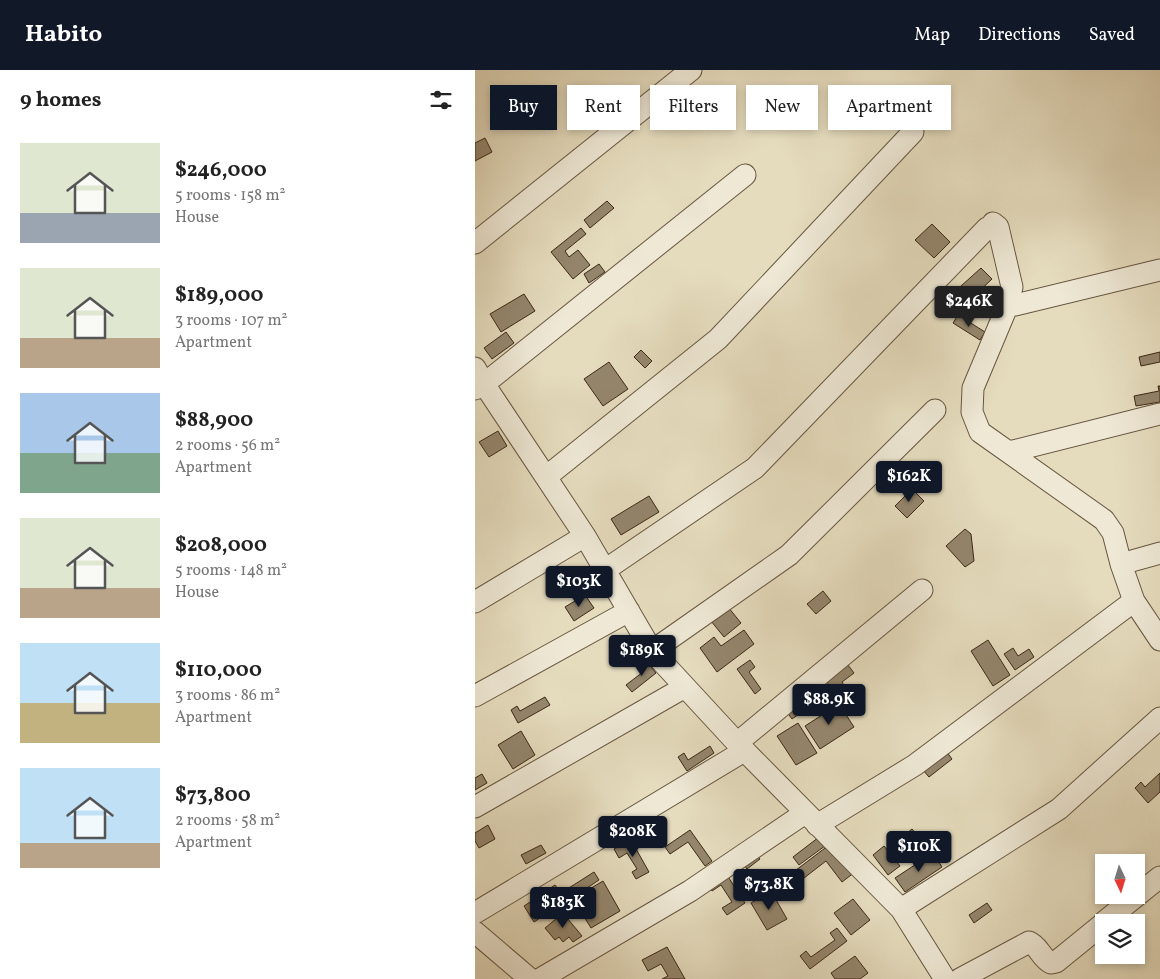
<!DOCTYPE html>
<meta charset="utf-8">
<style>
body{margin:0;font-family:Vollkorn,serif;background:#f6f6f6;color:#222;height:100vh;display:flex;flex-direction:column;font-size:19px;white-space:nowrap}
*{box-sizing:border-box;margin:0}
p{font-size:16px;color:#767676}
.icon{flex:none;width:28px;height:28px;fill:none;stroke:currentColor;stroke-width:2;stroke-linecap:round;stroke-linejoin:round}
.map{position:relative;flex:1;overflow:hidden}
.panel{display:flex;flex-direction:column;background:#fff;width:475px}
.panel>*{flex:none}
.guide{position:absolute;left:15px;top:15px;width:475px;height:45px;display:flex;gap:10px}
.needle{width:32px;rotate:176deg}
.controls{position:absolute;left:620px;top:784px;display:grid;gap:10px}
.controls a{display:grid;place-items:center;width:50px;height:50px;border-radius:0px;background:#fff;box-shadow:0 2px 8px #0003;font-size:25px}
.price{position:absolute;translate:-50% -42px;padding:0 11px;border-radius:5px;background:#111827;color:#fff;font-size:16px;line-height:32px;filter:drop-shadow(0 1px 2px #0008)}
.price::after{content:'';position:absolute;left:50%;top:30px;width:15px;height:11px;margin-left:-8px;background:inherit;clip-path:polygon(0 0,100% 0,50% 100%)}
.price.on{background:#222;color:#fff}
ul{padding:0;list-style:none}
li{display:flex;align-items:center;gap:15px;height:125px;padding:0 20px}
li span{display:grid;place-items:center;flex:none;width:140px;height:100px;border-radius:0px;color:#555}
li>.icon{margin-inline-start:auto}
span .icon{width:60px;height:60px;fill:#fffc;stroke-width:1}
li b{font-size:21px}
h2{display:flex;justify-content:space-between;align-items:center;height:60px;padding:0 20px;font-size:21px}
.tag{padding:0 18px;border-radius:0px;background:#fff;box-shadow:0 2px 8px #0003;font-size:18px;line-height:45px}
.tag.on{background:#111827;color:#fff}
header{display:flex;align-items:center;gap:30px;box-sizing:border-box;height:70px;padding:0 25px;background:#111827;color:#fff}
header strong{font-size:24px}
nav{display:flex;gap:28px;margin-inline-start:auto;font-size:18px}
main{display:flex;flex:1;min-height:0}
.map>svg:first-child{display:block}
.building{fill:#94866d;stroke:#3d2916}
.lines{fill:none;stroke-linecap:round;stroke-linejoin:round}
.minor-casing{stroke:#675640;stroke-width:23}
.minor{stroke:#eee8d5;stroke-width:21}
</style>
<header>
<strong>Habito</strong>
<nav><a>Map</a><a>Directions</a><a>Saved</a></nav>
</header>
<main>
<section class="panel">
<h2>9 homes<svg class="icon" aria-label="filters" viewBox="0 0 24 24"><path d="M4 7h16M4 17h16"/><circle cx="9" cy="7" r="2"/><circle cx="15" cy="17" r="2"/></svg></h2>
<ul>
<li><span style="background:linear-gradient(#dfe7d0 70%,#9aa5b1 0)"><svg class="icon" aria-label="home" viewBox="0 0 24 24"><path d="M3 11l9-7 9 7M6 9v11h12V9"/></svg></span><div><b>$246,000</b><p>5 rooms · 158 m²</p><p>House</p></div></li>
<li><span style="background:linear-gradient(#dfe7d0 70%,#b9a48a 0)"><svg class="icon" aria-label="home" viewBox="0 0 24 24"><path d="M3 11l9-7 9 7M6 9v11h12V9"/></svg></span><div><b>$189,000</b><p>3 rooms · 107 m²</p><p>Apartment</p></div></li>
<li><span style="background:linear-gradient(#a9c7e8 60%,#7fa58c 0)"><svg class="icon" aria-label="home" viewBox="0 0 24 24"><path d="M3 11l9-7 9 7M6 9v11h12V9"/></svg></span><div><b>$88,900</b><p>2 rooms · 56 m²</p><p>Apartment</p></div></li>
<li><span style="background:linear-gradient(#dfe7d0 70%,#b9a48a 0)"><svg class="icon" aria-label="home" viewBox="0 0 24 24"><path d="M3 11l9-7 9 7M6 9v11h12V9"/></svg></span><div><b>$208,000</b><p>5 rooms · 148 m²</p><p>House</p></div></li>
<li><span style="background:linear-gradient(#bfe0f5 60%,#c2b280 0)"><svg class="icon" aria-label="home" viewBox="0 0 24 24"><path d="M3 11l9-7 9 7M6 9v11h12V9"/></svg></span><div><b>$110,000</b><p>3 rooms · 86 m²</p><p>Apartment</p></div></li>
<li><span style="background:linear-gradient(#bfe0f5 75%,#b9a48a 0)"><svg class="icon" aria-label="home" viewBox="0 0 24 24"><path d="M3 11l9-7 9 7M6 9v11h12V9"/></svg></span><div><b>$73,800</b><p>2 rooms · 58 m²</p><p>Apartment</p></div></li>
</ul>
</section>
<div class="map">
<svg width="685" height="909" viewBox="0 0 685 909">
<rect width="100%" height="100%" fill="#e5dcbe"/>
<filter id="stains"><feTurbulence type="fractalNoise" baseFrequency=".004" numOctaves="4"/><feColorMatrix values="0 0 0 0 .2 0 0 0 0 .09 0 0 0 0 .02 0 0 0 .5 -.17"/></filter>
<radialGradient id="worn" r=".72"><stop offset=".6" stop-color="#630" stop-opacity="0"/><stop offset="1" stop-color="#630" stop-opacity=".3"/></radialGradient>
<path class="building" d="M10,68L17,82L0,91V73Z
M132,131L139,138L115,158L109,150Z
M457,154L475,172L459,188L440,170Z
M106,158L111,164L90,181L94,187L103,180L115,195L98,209L76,182Z
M124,194L130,202L114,213L109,204Z
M506,198L517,209L498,227L486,216Z
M49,224L60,241L26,262L15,244Z
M483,245L510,262L505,270L478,253Z
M31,262L39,273L17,289L9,278Z
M166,280L177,291L170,298L159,287Z
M685,282V292L666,296L664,287Z
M134,292L153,319L128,336L109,309Z
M683,316H685V332L661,336L659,326L684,321Z
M23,361L32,376L14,387L4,372Z
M437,419L449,431L432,448L420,436Z
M174,426L184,442L146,465L136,449Z
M490,459L496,464L499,491L490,497L471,476Z
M348,521L356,531L341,544L332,534Z
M110,525L119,538L99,551L90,537Z
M253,537L266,553L249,567L236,551Z
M269,560L279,574L242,602L225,578L239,567L246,576Z
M513,570L535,605L518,616L496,581Z
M538,578L543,586L554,579L559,587L540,600L529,584Z
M275,590L280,597L274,602L286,619L280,624L262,599Z
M172,592L181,603L157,622L151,615L168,602L165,598Z
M373,595L379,603L367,612L370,617L361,624L351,611Z
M348,613L353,620L339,630L334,623Z
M332,625L338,634L317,649L311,641Z
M70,627L75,635L43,653L36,640L42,636L45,641Z
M364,634L379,657L345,679L330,656Z
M323,653L342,683L321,695L302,666Z
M46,661L60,685L38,699L23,675Z
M235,676L239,683L212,701L203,687L209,683L213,690Z
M471,681L477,689L454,707L447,699Z
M685,703V722L673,733L660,718L666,712L670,717Z
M7,704L12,713L0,720V708Z
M13,755L20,769L4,778L0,771V763Z
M437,759L451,775L445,780L431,764Z
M215,760L237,791L230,796L213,772L195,784L190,777Z
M348,764L354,773L324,795L318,787Z
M156,770L174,802L161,809L157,802L162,799L152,783L144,788L139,779Z
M358,772L380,802L367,812L351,791L307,825L300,816Z
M66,775L71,783L51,794L46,785Z
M409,776L425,796L413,805L398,785Z
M279,781L285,789L272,799L266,791Z
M458,783L467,797L430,822L420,808Z
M119,802L124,810L85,836L74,819L80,815L86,823Z
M250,802L270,833L252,845L247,838L257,832L246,815L237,821L232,814Z
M128,811L145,841L116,858L98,829Z
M72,821L83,836L59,852L49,836Z
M296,821L312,849L292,860L276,833Z
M378,829L395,850L376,865L359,843Z
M512,833L517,840L499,853L494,845Z
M88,843L107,866L98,872L94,867L88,872L84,867L80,870L70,858Z
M362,858L372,871L335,899L325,886L331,881L336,887L360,870L355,863Z
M192,877L210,909H187L193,906L186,894L173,901L167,890Z
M380,886L393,903L385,909H360L356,903Z"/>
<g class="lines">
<g class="minor-casing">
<path id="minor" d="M518,153L523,157L537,217L532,237L498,318L497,342L505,362L629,450L638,463L646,494L659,531L685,570
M0,173L216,0
M540,235L685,200
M0,298L9,314L110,466L177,581L262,673L426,839L470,909
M0,319L9,314L270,105
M534,382L685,344
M71,407L243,269L438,62
M646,494L685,483
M130,500L280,398L512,158
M0,532L110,466
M177,581L314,485L460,340
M0,626L154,541
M262,673L447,520
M0,737L210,617
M342,755L440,695L659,531
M426,839L584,739L685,648
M0,843L269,681
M629,852L685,807
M0,862L55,909
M65,909L215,821L330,743
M485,909L554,872C564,876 566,888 576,893L581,892L629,853"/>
</g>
<use href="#minor" class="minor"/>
</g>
<rect width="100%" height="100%" filter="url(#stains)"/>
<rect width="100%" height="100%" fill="url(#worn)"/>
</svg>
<div class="controls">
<a><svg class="needle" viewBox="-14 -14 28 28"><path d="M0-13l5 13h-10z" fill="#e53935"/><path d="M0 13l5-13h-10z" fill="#767676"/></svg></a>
<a><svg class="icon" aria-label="layers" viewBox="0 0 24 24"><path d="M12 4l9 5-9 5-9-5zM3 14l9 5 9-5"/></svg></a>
</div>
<b class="price on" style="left:494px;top:258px">$246K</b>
<b class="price" style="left:434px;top:433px">$162K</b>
<b class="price" style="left:104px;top:538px">$103K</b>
<b class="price" style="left:167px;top:607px">$189K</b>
<b class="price" style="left:354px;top:656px">$88.9K</b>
<b class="price" style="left:158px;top:788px">$208K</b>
<b class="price" style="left:444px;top:803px">$110K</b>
<b class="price" style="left:294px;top:841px">$73.8K</b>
<b class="price" style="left:88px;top:859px">$183K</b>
<div class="guide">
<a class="tag on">Buy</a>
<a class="tag">Rent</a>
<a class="tag">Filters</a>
<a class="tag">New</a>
<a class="tag">Apartment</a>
</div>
</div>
</main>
